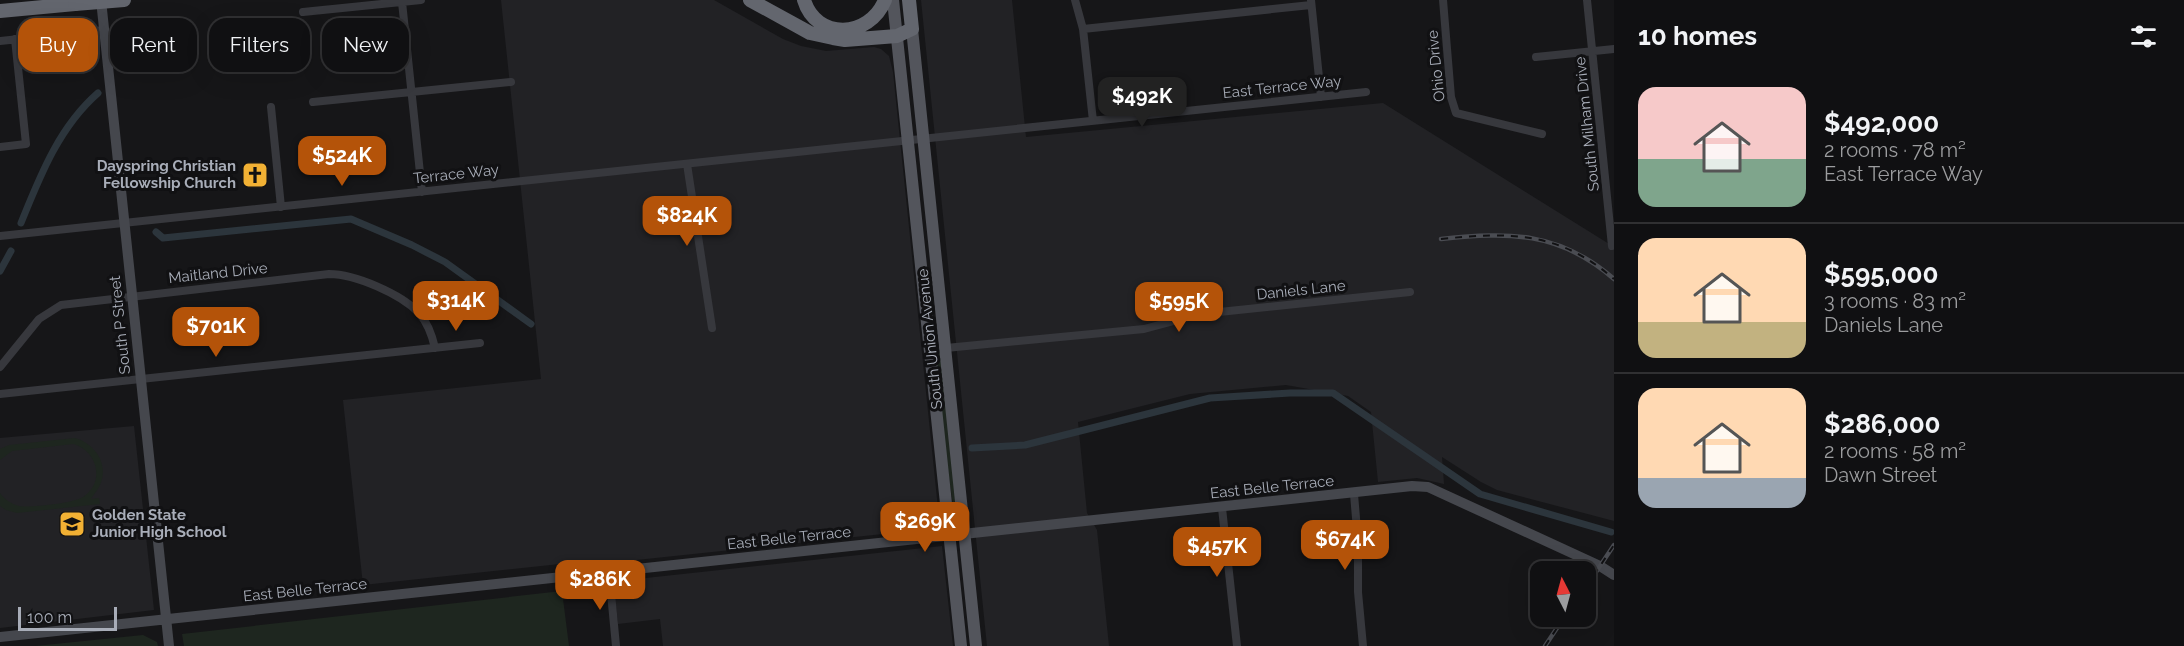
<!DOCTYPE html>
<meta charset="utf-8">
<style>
body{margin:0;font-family:Raleway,sans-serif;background:#19191b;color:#f1f3f6;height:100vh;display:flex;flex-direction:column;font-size:22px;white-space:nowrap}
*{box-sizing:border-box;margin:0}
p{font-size:20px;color:#9c9d9f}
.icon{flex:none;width:33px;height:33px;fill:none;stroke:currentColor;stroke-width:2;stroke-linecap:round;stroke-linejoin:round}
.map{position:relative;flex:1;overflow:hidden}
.side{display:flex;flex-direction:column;background:#101012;width:570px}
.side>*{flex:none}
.top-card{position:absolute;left:18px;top:18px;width:570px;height:54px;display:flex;gap:12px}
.needle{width:39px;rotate:354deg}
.fabs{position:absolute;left:1530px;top:561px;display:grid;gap:12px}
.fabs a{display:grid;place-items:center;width:66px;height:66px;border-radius:12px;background:#101012;box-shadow:0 6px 24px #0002,0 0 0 2px #303032;font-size:30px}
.scale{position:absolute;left:18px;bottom:15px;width:99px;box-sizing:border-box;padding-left:6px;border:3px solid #a8adb8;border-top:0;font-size:16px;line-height:21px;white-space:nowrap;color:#a8adb8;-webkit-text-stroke:4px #111113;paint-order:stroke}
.price{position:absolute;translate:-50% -51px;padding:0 14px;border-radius:12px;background:#b45309;color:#fff;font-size:20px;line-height:39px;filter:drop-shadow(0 2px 3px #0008)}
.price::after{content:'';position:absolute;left:50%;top:36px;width:18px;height:14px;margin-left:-9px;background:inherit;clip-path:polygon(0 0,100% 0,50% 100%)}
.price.current{background:#222;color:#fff}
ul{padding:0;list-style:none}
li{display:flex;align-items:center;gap:18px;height:150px;padding:0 24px}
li+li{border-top:2px solid #303032}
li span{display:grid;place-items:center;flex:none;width:168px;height:120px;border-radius:18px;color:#555}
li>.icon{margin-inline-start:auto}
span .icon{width:72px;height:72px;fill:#fffc;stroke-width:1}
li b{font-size:26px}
h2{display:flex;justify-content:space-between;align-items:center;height:72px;padding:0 24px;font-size:26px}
.chip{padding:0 21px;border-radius:18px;background:#101012;box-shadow:0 6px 24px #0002,0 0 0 2px #303032;font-size:21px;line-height:54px}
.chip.current{background:#b45309;color:#fff}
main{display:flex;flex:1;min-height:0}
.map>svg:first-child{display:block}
.built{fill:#222225}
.green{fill:#1e261f}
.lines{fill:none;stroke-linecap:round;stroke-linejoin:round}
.canal{stroke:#2c353c;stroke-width:7}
.street{stroke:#37383d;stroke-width:8}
.secondary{stroke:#45474d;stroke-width:10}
.primary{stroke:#53555c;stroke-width:12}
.highway{stroke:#63666e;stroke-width:14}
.rail-casing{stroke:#4a4c52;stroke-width:4.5}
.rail{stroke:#111113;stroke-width:2;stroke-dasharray:7;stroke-linecap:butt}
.highway-bridge{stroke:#63666e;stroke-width:14}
.labels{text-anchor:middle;stroke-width:6;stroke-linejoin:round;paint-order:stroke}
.street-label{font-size:15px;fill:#a8adb8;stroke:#111113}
.poi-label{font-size:15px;font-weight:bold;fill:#a8adb8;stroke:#111113;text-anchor:end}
</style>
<main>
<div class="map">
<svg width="1614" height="646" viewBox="0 0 1614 646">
<rect width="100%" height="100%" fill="#161618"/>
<path class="built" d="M501,0H714L783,39L801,46L826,51L874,47L881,49L889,56L893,72L940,528L561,568L560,564L363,585L343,400L541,379Z
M921,0H1012L1026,137L1383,103L1614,247V521L1497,490L1481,482L1442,457L1444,484L1417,478L1378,482L1371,412L1348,396L1286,385L1190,394L1078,422L1087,513L1097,530L1109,646H987Z
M134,426L154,610L0,628V438Z
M942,546L953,646H663L660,619L618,624L614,586L618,581Z"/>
<path class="green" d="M934,333L936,346L941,352L958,526H956L944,443Z
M75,438C96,444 110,466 99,487C97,491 93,495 91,499L99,498L100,504L17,513L6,510L0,506V493C4,499 11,504 19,506C29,508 75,503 83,497C106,482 97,450 73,444L12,451L0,460V449L9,445Z
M562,591L569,646H184L182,634Z
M143,635L157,642L158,646H35Z"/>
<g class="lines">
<path class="canal" d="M120,64L161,24
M21,223C40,176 59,127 98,93
M156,232L163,238L351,219L412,245L445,262L531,324
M0,271L11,251
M972,448L1025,445L1210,398L1290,393H1333L1480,494L1611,532"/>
<path class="street" d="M1075,0L1083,29L1093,121
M1311,0L1321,97
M1443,0L1451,97L1456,113L1542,134
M1587,0L1612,246
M402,2L422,192
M303,12L421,0
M1083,29L1311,5
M0,41L105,30
M1536,57L1614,49
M313,102L511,82
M271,107L281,207
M0,147L26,144L15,39
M687,164L712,328
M0,236L1366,92
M946,348L1144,329L1200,314L1410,292
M0,367L39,319L61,305L329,274C355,274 401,294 419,313C428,323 432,335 435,348
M0,394L480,343
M1354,494L1358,542V592L1363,646
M1222,508L1237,646
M609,572L616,646"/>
<path class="secondary" d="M101,0L169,646
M0,637L1412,486L1428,487L1600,566L1614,575"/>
<path class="primary" d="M893,0L961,646
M912,29L976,646"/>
<path class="highway" d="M750,0L810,33L833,38L845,40L897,36L912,29L909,0
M804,0C816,40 869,39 885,0
M0,11L75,4"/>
<g class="rail-casing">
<path id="rail" d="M1441,239C1509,232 1559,231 1614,279
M1586,587L1614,545
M1545,646L1565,616"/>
</g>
<use href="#rail" class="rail"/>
<path class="highway-bridge" d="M75,4L124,0"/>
</g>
<defs>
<g id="church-square" transform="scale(1.35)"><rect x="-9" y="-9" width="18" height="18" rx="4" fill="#f2b134" stroke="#111113"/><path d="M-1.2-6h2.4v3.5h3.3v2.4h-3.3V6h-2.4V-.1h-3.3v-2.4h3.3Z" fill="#111"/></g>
<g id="school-square" transform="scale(1.35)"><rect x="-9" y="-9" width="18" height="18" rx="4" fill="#f2b134" stroke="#111113"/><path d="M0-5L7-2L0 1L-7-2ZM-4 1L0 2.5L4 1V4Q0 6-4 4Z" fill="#111"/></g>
</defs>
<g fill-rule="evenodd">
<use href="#church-square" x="255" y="175"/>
<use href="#school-square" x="72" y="524"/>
</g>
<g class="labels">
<g class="street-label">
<text transform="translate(1436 66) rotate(-96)" y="5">Ohio Drive</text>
<text transform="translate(1282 87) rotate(-6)" y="5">East Terrace Way</text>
<text transform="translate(1587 124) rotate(-96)" y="5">South Milham Drive</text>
<text transform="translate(456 174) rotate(-6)" y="5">Terrace Way</text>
<text transform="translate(218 273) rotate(-6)" y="5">Maitland Drive</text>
<text transform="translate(1301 290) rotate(-6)" y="5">Daniels Lane</text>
<text transform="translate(120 325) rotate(-96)" y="5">South P Street</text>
<text transform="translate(930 339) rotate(-96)" y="5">South Union Avenue</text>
<text transform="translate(1272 487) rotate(-6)" y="5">East Belle Terrace</text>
<text transform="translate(789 538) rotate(-6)" y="5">East Belle Terrace</text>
<text transform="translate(305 590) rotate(-6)" y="5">East Belle Terrace</text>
</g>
<g class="poi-label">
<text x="236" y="171">Dayspring Christian<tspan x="236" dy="17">Fellowship Church</tspan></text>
<text x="92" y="520" text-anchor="start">Golden State<tspan x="92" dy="17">Junior High School</tspan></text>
</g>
</g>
</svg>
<div class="fabs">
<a><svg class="needle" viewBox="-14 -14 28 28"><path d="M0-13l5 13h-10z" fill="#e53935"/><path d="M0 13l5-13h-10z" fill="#9c9d9f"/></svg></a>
</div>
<div class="scale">100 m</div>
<b class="price current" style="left:1142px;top:128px">$492K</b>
<b class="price" style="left:342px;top:187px">$524K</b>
<b class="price" style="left:687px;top:247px">$824K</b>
<b class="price" style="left:456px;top:332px">$314K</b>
<b class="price" style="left:1179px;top:333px">$595K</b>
<b class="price" style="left:216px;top:358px">$701K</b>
<b class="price" style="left:925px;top:553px">$269K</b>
<b class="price" style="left:1345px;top:571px">$674K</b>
<b class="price" style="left:1217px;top:578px">$457K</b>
<b class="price" style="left:600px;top:611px">$286K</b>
<div class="top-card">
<a class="chip current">Buy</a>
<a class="chip">Rent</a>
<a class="chip">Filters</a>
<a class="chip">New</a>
</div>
</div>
<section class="side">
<h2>10 homes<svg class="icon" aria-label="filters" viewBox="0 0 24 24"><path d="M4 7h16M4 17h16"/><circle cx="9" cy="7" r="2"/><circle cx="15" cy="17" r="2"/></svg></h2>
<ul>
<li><span style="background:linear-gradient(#f6c9c9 60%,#7fa58c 0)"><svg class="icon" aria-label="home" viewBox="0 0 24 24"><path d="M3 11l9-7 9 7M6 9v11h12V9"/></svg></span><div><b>$492,000</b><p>2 rooms · 78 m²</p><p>East Terrace Way</p></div></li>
<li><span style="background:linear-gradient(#ffd9b3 70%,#c2b280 0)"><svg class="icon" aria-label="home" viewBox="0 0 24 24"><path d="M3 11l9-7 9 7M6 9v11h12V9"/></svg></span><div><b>$595,000</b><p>3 rooms · 83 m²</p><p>Daniels Lane</p></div></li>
<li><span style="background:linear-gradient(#ffd9b3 75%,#9aa5b1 0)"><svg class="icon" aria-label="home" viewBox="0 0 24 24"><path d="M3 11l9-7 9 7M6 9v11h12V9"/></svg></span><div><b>$286,000</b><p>2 rooms · 58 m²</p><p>Dawn Street</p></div></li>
</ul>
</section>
</main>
